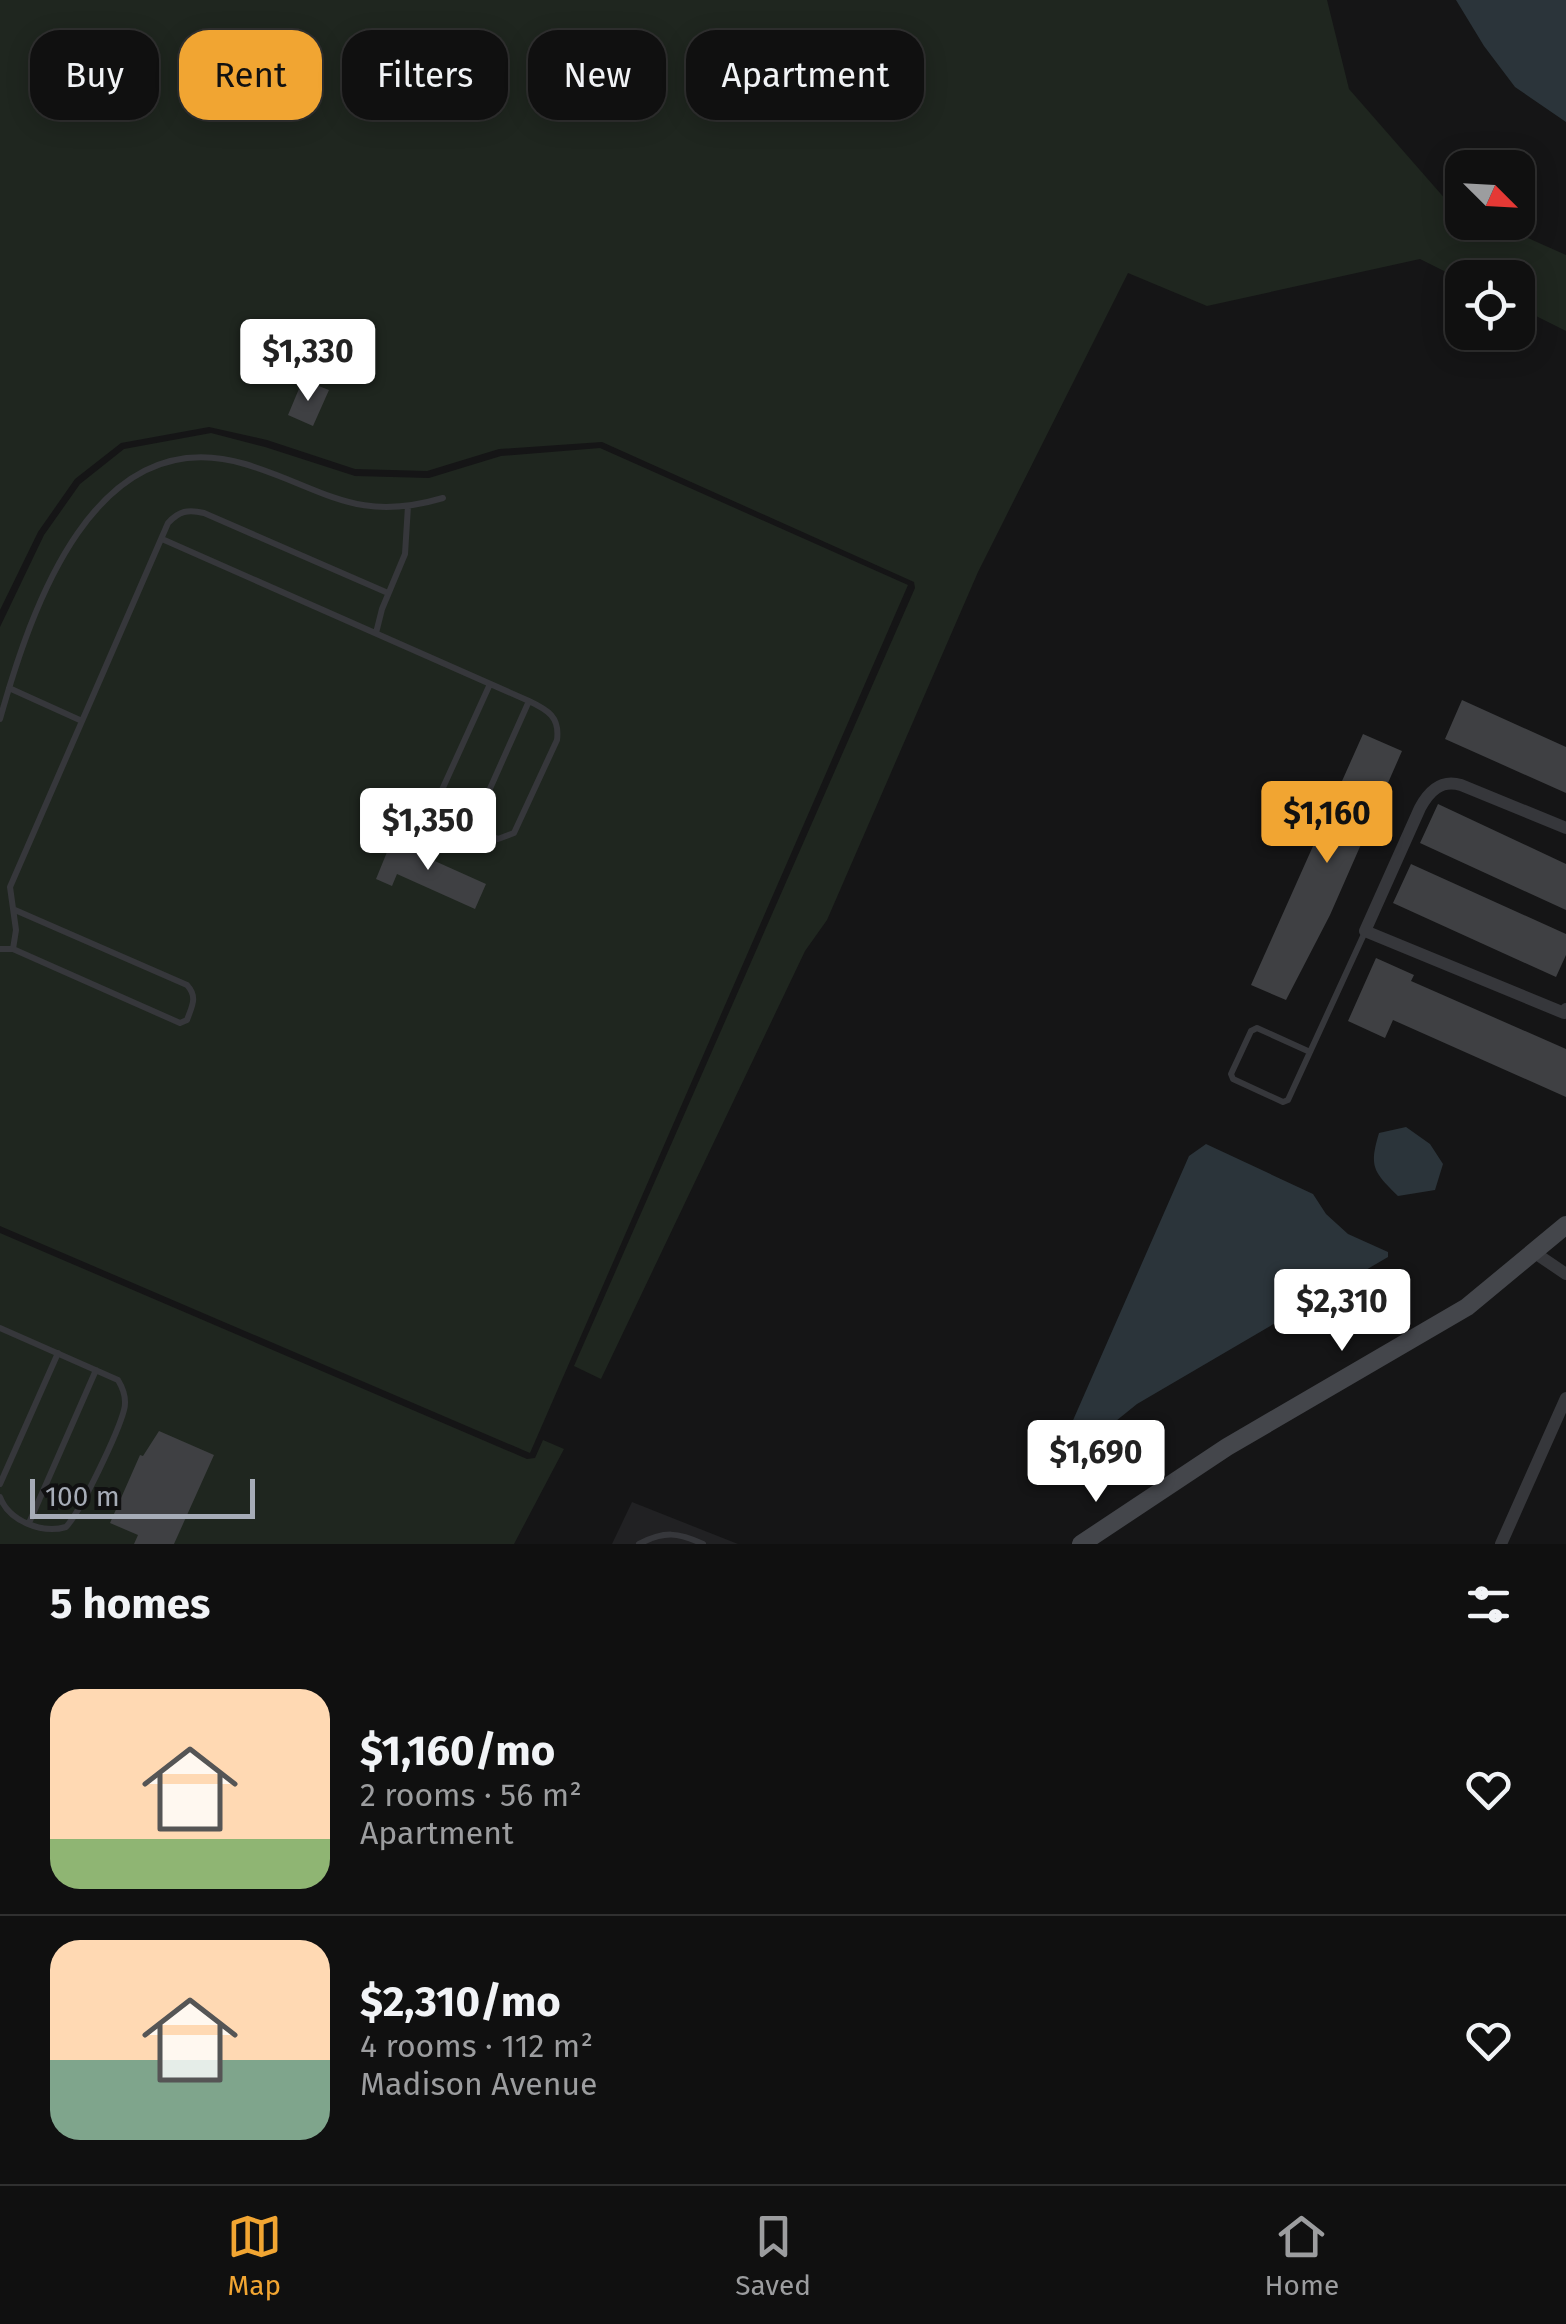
<!DOCTYPE html>
<meta charset="utf-8">
<style>
body{margin:0;font-family:"Fira Sans",sans-serif;background:#1e1e1e;color:#f1f3f6;height:100vh;display:flex;flex-direction:column;font-size:38px;white-space:nowrap}
*{box-sizing:border-box;margin:0}
p{font-size:32px;color:#9c9d9f}
.icon{flex:none;width:55px;height:55px;fill:none;stroke:currentColor;stroke-width:2;stroke-linecap:round;stroke-linejoin:round}
.map{position:relative;height:1544px;overflow:hidden}
.drawer{display:flex;flex-direction:column;background:#101010;flex:1}
.drawer>*{flex:none}
.banner{position:absolute;left:30px;top:30px;width:1000px;height:90px;display:flex;gap:20px}
.needle{width:65px;rotate:114deg}
.fabs{position:absolute;left:1445px;top:150px;display:grid;gap:20px}
.fabs a{display:grid;place-items:center;width:90px;height:90px;border-radius:20px;background:#101010;box-shadow:0 5px 25px #0003,0 0 0 2px #303030;font-size:50px}
.scale{position:absolute;left:30px;bottom:25px;width:225px;box-sizing:border-box;padding-left:10px;border:5px solid #a6acb7;border-top:0;font-size:28px;line-height:35px;white-space:nowrap;color:#a6acb7;-webkit-text-stroke:8px #101011;paint-order:stroke}
.price{position:absolute;translate:-50% -85px;padding:0 22px;border-radius:10px;background:#fff;color:#222;font-size:32px;line-height:65px;filter:drop-shadow(0 2px 5px #0008)}
.price::after{content:'';position:absolute;left:50%;top:60px;width:30px;height:22px;margin-left:-15px;background:inherit;clip-path:polygon(0 0,100% 0,50% 100%)}
.price.on{background:#f1a532;color:#111}
ul{padding:0;list-style:none}
li{display:flex;align-items:center;gap:30px;height:250px;padding:0 50px}
li+li{border-top:2px solid #303030}
li span{display:grid;place-items:center;flex:none;width:280px;height:200px;border-radius:30px;color:#555}
li>.icon{margin-inline-start:auto}
span .icon{width:120px;height:120px;fill:#fffc;stroke-width:1}
li b{font-size:42px}
h2{display:flex;justify-content:space-between;align-items:center;height:120px;padding:0 50px;font-size:42px}
.tag{padding:0 35px;border-radius:30px;background:#101010;box-shadow:0 5px 25px #0003,0 0 0 2px #303030;font-size:35px;line-height:90px}
.tag.on{background:#f1a532;color:#111}
.tab-bar{display:flex;justify-content:space-around;align-items:center;height:140px;border-top:2px solid #303030;background:#101010;font-size:28px;color:#9c9d9f}
.tab-bar a{display:grid;justify-items:center;gap:5px}
.tab-bar .on{color:#f1a532}
.map>svg:first-child{display:block}
.built{fill:#212123}
.green{fill:#1f261f}
.water{fill:#2b343a}
.building{fill:#3f4043}
.lines{fill:none;stroke-linecap:round;stroke-linejoin:round}
.service{stroke:#36373b;stroke-width:6}
.minor{stroke:#36373b;stroke-width:12}
.secondary{stroke:#44464b;stroke-width:18}
</style>
<div class="map">
<svg width="1566" height="1544" viewBox="0 0 1566 1544">
<rect width="100%" height="100%" fill="#151516"/>
<path class="built" d="M632,1502L738,1544H612Z"/>
<path class="green" d="M0,0H1327L1349,89L1447,201L1462,208V222L1494,223L1566,255V331L1518,307V278L1462,280L1420,259L1207,306L1128,273L978,572L827,920L805,951L601,1379L574,1366L915,588L914,582L602,442L499,449L427,471L355,469L267,440L209,427L121,443L75,479L38,532L0,610Z
M211,433L265,447L355,476L429,478L501,456L600,448L908,585L530,1453L0,1226V627L44,535L80,484L124,449Z
M0,1233L527,1459L535,1458L543,1440L564,1449L514,1544H0Z"/>
<path class="water" d="M1456,0H1566V122L1515,87L1484,46Z
M1406,1127L1430,1144L1443,1164L1435,1190L1398,1196C1373,1171 1369,1167 1379,1133Z
M1206,1144L1313,1194L1326,1214L1348,1234L1388,1252V1257L1137,1404L1049,1475L1189,1156Z"/>
<path class="building" d="M301,384L313,390L316,385L329,390L313,426L288,415Z
M1462,700L1566,747V793L1445,739Z
M1363,734L1402,751L1330,915L1286,1000L1251,985Z
M1438,804L1566,864V910L1420,843Z
M396,830L413,837L408,849L486,884L475,909L397,874L392,886L376,879Z
M1411,864L1566,934V955L1556,977L1393,903Z
M1376,958L1414,975L1411,981L1566,1049V1097L1393,1020L1385,1038L1348,1021Z
M159,1431L214,1455L174,1544H134L138,1535L110,1523L140,1455L143,1456Z"/>
<g class="lines">
<path class="service" d="M162,539L529,701C548,710 560,717 557,740L514,833L498,839L445,816L440,808L441,792L490,684
M376,633L382,609L405,554L408,506
M9,688L82,721
M0,719C31,609 94,419 245,464C324,488 355,524 443,498
M472,829L529,701
M0,949H13L180,1023L187,1020C192,1006 198,997 187,985L15,910
M13,949L16,930L10,887L168,523C179,511 188,509 204,513L388,593
M1310,1052L1257,1028L1251,1031L1231,1074L1233,1079L1283,1102L1288,1100L1365,932
M0,1328L118,1380C124,1390 127,1399 124,1410C118,1433 81,1511 66,1527C42,1534 9,1521 0,1497
M0,1484L58,1353
M29,1523L96,1370
M639,1544C664,1531 678,1532 703,1544"/>
<path class="minor" d="M1566,828L1461,785C1441,779 1429,791 1420,808L1365,931L1564,1013L1566,1009
M1535,1253L1566,1274
M1501,1544L1566,1398"/>
<path class="secondary" d="M1081,1544L1227,1447L1467,1307L1566,1225"/>
</g>
</svg>
<div class="fabs">
<a><svg class="needle" viewBox="-14 -14 28 28"><path d="M0-13l5 13h-10z" fill="#e53935"/><path d="M0 13l5-13h-10z" fill="#9c9d9f"/></svg></a>
<a><svg class="icon" aria-label="locate" viewBox="0 0 24 24"><circle cx="12" cy="12" r="6"/><path d="M12 2v4M12 18v4M2 12h4M18 12h4"/></svg></a>
</div>
<div class="scale">100 m</div>
<b class="price" style="left:308px;top:404px">$1,330</b>
<b class="price on" style="left:1327px;top:866px">$1,160</b>
<b class="price" style="left:428px;top:873px">$1,350</b>
<b class="price" style="left:1342px;top:1354px">$2,310</b>
<b class="price" style="left:1096px;top:1505px">$1,690</b>
<div class="banner">
<a class="tag">Buy</a>
<a class="tag on">Rent</a>
<a class="tag">Filters</a>
<a class="tag">New</a>
<a class="tag">Apartment</a>
</div>
</div>
<section class="drawer">
<h2>5 homes<svg class="icon" aria-label="filters" viewBox="0 0 24 24"><path d="M4 7h16M4 17h16"/><circle cx="9" cy="7" r="2"/><circle cx="15" cy="17" r="2"/></svg></h2>
<ul>
<li><span style="background:linear-gradient(#ffd9b3 75%,#8fb573 0)"><svg class="icon" aria-label="home" viewBox="0 0 24 24"><path d="M3 11l9-7 9 7M6 9v11h12V9"/></svg></span><div><b>$1,160/mo</b><p>2 rooms · 56 m²</p><p>Apartment</p></div><svg class="icon" aria-label="heart" viewBox="0 0 24 24"><path d="M12 20l-8-8c-3-5 5-10 8-4 3-6 11-1 8 4z"/></svg></li>
<li><span style="background:linear-gradient(#ffd9b3 60%,#7fa58c 0)"><svg class="icon" aria-label="home" viewBox="0 0 24 24"><path d="M3 11l9-7 9 7M6 9v11h12V9"/></svg></span><div><b>$2,310/mo</b><p>4 rooms · 112 m²</p><p>Madison Avenue</p></div><svg class="icon" aria-label="heart" viewBox="0 0 24 24"><path d="M12 20l-8-8c-3-5 5-10 8-4 3-6 11-1 8 4z"/></svg></li>
</ul>
</section>
<nav class="tab-bar">
<a class="on"><svg class="icon" aria-label="map" viewBox="0 0 24 24"><path d="M3 6l6-2 6 2 6-2v14l-6 2-6-2-6 2zM9 4v14M15 6v14"/></svg>Map</a>
<a><svg class="icon" aria-label="saved" viewBox="0 0 24 24"><path d="M7 4h10v16l-5-4-5 4z"/></svg>Saved</a>
<a><svg class="icon" aria-label="home" viewBox="0 0 24 24"><path d="M3 11l9-7 9 7M6 9v11h12V9"/></svg>Home</a>
</nav>
